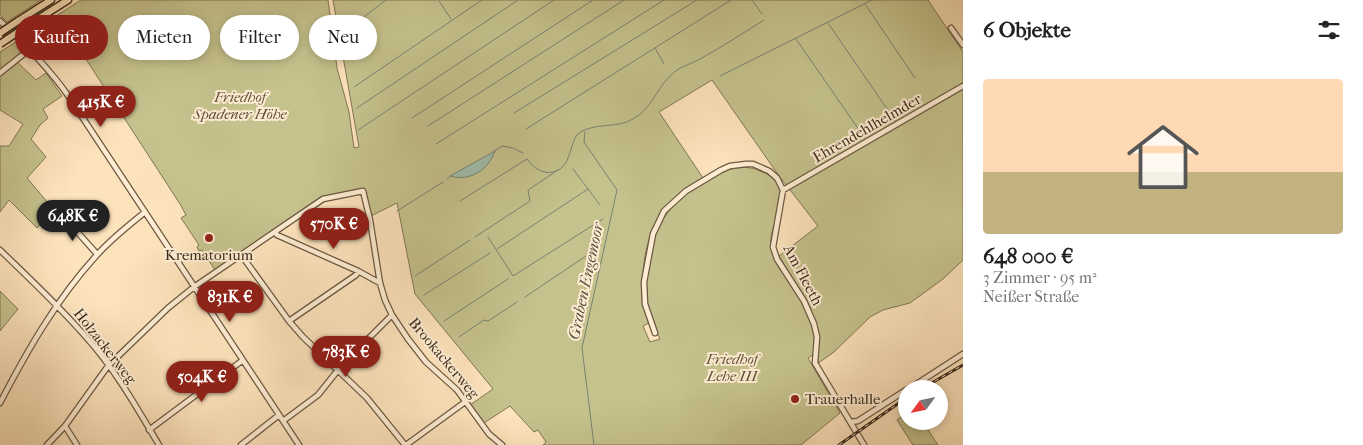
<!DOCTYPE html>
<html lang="de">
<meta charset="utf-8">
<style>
body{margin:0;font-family:"IM FELL French Canon",serif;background:#f6f6f6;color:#222;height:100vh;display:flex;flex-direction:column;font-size:19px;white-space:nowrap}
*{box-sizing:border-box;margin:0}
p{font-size:16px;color:#767676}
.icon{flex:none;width:28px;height:28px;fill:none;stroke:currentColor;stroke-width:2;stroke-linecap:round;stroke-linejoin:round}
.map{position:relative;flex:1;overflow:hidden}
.drawer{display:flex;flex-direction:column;background:#fff;width:400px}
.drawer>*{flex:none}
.guide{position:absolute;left:15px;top:15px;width:475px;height:45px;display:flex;gap:10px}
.needle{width:32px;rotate:237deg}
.fabs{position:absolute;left:898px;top:380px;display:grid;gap:10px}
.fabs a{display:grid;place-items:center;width:50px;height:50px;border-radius:50%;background:#fff;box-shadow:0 2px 8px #0003;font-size:25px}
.price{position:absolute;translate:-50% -42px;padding:0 11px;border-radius:18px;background:#8f2418;color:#fff;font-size:16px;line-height:32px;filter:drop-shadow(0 1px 2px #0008)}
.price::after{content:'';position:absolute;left:50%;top:30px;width:15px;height:11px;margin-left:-8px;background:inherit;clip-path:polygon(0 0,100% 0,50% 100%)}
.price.current{background:#222;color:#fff}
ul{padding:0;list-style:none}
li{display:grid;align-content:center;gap:10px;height:265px;padding:0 20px}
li+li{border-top:1px solid #e0e0e0}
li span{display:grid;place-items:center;height:155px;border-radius:5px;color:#555}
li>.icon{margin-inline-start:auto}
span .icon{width:90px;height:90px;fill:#fffc;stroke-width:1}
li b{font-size:21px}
h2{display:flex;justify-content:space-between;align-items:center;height:60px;padding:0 20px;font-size:21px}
.tag{padding:0 18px;border-radius:22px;background:#fff;box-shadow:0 2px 8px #0003;font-size:18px;line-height:45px}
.tag.current{background:#8f2418;color:#fff}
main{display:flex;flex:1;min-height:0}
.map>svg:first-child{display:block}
.green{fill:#c5c28d;stroke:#807654}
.water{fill:#a0beac;stroke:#778372}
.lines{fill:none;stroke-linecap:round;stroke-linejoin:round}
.stream{stroke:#778372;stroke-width:1}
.minor-casing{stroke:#6b5842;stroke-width:7}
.highway-casing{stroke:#3a2a1a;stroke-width:9}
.minor{stroke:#feedd3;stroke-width:4.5}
.highway{stroke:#fde3bc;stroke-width:6}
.rail-casing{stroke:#3a2a1a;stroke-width:3}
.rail{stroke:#feedd3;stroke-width:1;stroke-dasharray:4;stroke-linecap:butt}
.highway-bridge-casing{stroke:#3a2a1a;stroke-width:9;stroke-linecap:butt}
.highway-bridge{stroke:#fde3bc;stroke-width:6}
.poi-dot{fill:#8f2418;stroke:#feedd3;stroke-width:2}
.labels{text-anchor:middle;stroke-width:4;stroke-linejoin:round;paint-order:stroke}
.park-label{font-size:15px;font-style:italic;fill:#5d5037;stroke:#feedd3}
.street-label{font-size:15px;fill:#3a2a1a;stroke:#feedd3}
.poi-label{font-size:15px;fill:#3a2a1a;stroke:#feedd3}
.water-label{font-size:16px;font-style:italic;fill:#544f3e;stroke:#feedd3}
</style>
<main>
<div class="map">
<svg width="963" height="445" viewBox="0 0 963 445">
<rect width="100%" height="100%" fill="#fde3bc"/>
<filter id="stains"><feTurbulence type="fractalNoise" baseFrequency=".004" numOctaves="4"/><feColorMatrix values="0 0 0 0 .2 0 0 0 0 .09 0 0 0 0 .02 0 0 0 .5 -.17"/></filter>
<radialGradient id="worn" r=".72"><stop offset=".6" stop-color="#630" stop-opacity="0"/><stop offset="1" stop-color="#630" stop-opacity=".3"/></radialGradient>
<path class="green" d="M0,0H41L7,22L0,15Z
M81,0H328L337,68L349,112L354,148L359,147L333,0H928L963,52V260L943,279L910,303L883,310L870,317L834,352L817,364L819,336L805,301L779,256L818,226L777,173L712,80L659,112L703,178C689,187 675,196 664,209C642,238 637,290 649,323L643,326L650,342L660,339C655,328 649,316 646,304C643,284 649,251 656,233C667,201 726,154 760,171C767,174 774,177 778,184C788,204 768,227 771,247C772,253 779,261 782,267C792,284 814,316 815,335C816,341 814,348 814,354L808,358L840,413L801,445H543L546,442L538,430L534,432L510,406L484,423L470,405L493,389L415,294L397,203L371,216L365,189L321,197L215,270L202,250L199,251L197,247L199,245L181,218L186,215L180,204L69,33L45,57L33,46L14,59L36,80L46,73L62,96L43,109L48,118L40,125L31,139L46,157L27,178L54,210L37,228L9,200L0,212V146H9L23,124L0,110V52Z
M0,291L18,309L0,331Z
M906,413V421H922L938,445H913L897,420Z"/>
<path class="water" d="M495,151C488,170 470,182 450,176Z"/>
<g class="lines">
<path class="stream" d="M752,0L762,14
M439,1L451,19
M865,4L915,78
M828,23L896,122
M348,29L386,0
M796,39L864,137
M655,48L664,64
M720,76L872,0
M354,87L482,0
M357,108L518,0
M514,113L697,0
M412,118L593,0
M428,126L624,0
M526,129L731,0
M358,130L554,0
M585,132L584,142L617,190L582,348L594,445
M436,144L664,0
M494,151L502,146L513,148L523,153
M573,169L600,205
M447,179L451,176
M460,201L527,159C535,170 547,177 560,169C572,161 570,140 579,133C595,122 616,129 633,119C651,109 656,90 670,76C678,67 689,65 700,59C722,47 743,33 764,20
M397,211L443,182
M475,237L530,201L528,190L558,170
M488,237L513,276L603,219
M497,249L588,189
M415,276L470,240
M424,295L490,253
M525,297L586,256
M444,321L508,279
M459,337L484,320L488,321L517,302"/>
<g class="minor-casing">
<path id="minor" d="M0,21C25,44 47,66 67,94L299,445
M951,28L963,45
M0,73L30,49
M783,190L963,86
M64,217L97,254
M275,232L277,235L358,271L380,283
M0,250C29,278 59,306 86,337C115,369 137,408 159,445
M242,256L289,321L303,337L367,398L405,445
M289,321L356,275L358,271
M655,333L645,304L644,282L653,234L664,211L686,191L721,170L730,166L746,164H753L769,171L777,178L783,190L773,247L777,259L804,301L814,324L817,337L815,363L864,445
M909,389L963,354
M0,403C27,351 56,300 96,256C111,239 128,226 145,212
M283,421L318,395L342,365L392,315
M851,422L858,421L906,390
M65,426L77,445
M149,430L243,360
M47,445L65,426L108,366L168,308L194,287L323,199L363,191L370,220L380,283L385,300L392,315L408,339L426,362L457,390L489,434L502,445
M241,445L279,415
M406,445L465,402"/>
</g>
<g class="highway-casing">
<path id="highway" d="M18,21L51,0
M24,28L68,0"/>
</g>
<use href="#minor" class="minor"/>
<use href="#highway" class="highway"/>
<g class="rail-casing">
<path id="rail" d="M921,389L963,365
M839,445L906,398"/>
</g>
<use href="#rail" class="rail"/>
<g class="highway-bridge-casing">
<path id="highway-bridge" d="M0,33L18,21
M0,44L24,28"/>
</g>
<use href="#highway-bridge" class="highway-bridge"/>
</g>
<g class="poi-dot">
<circle cx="209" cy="238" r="5"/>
<circle cx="795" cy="399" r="5"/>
</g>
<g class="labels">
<g class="park-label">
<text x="240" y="102">Friedhof<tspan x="240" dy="17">Spadener Höhe</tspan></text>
<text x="732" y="364">Friedhof<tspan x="732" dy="17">Lehe III</tspan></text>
</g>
<g class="street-label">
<text transform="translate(867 128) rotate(-30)" y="5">Ehrendehlhelmder</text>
<text transform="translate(803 275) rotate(62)" y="5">Am Fleeth</text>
<text transform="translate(105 346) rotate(52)" y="5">Holzackerweg</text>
<text transform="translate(444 358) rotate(50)" y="5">Brookackerweg</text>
</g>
<g class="poi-label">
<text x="209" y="260">Krematorium</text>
<text x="805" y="404" text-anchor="start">Trauerhalle</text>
</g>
<g class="water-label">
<text transform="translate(585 281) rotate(-78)" y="6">Graben Engemoor</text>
</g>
</g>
<rect width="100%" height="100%" filter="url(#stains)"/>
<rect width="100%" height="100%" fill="url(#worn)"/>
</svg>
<div class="fabs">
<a><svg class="needle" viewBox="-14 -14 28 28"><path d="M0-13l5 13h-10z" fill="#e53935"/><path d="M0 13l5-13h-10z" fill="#767676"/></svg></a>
</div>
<b class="price" style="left:101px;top:128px">415K €</b>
<b class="price current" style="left:73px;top:242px">648K €</b>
<b class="price" style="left:334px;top:250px">570K €</b>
<b class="price" style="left:230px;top:323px">831K €</b>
<b class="price" style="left:346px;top:378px">783K €</b>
<b class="price" style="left:202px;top:403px">504K €</b>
<div class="guide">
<a class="tag current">Kaufen</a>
<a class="tag">Mieten</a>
<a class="tag">Filter</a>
<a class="tag">Neu</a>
</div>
</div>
<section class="drawer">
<h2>6 Objekte<svg class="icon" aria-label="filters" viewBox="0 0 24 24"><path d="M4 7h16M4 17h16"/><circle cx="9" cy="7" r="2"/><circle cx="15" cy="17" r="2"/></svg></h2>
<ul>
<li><span style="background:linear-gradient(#ffd9b3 60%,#c2b280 0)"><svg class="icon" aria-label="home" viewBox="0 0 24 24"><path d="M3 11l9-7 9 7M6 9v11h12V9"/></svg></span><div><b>648 000 €</b><p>3 Zimmer · 95 m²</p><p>Neißer Straße</p></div></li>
</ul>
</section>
</main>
